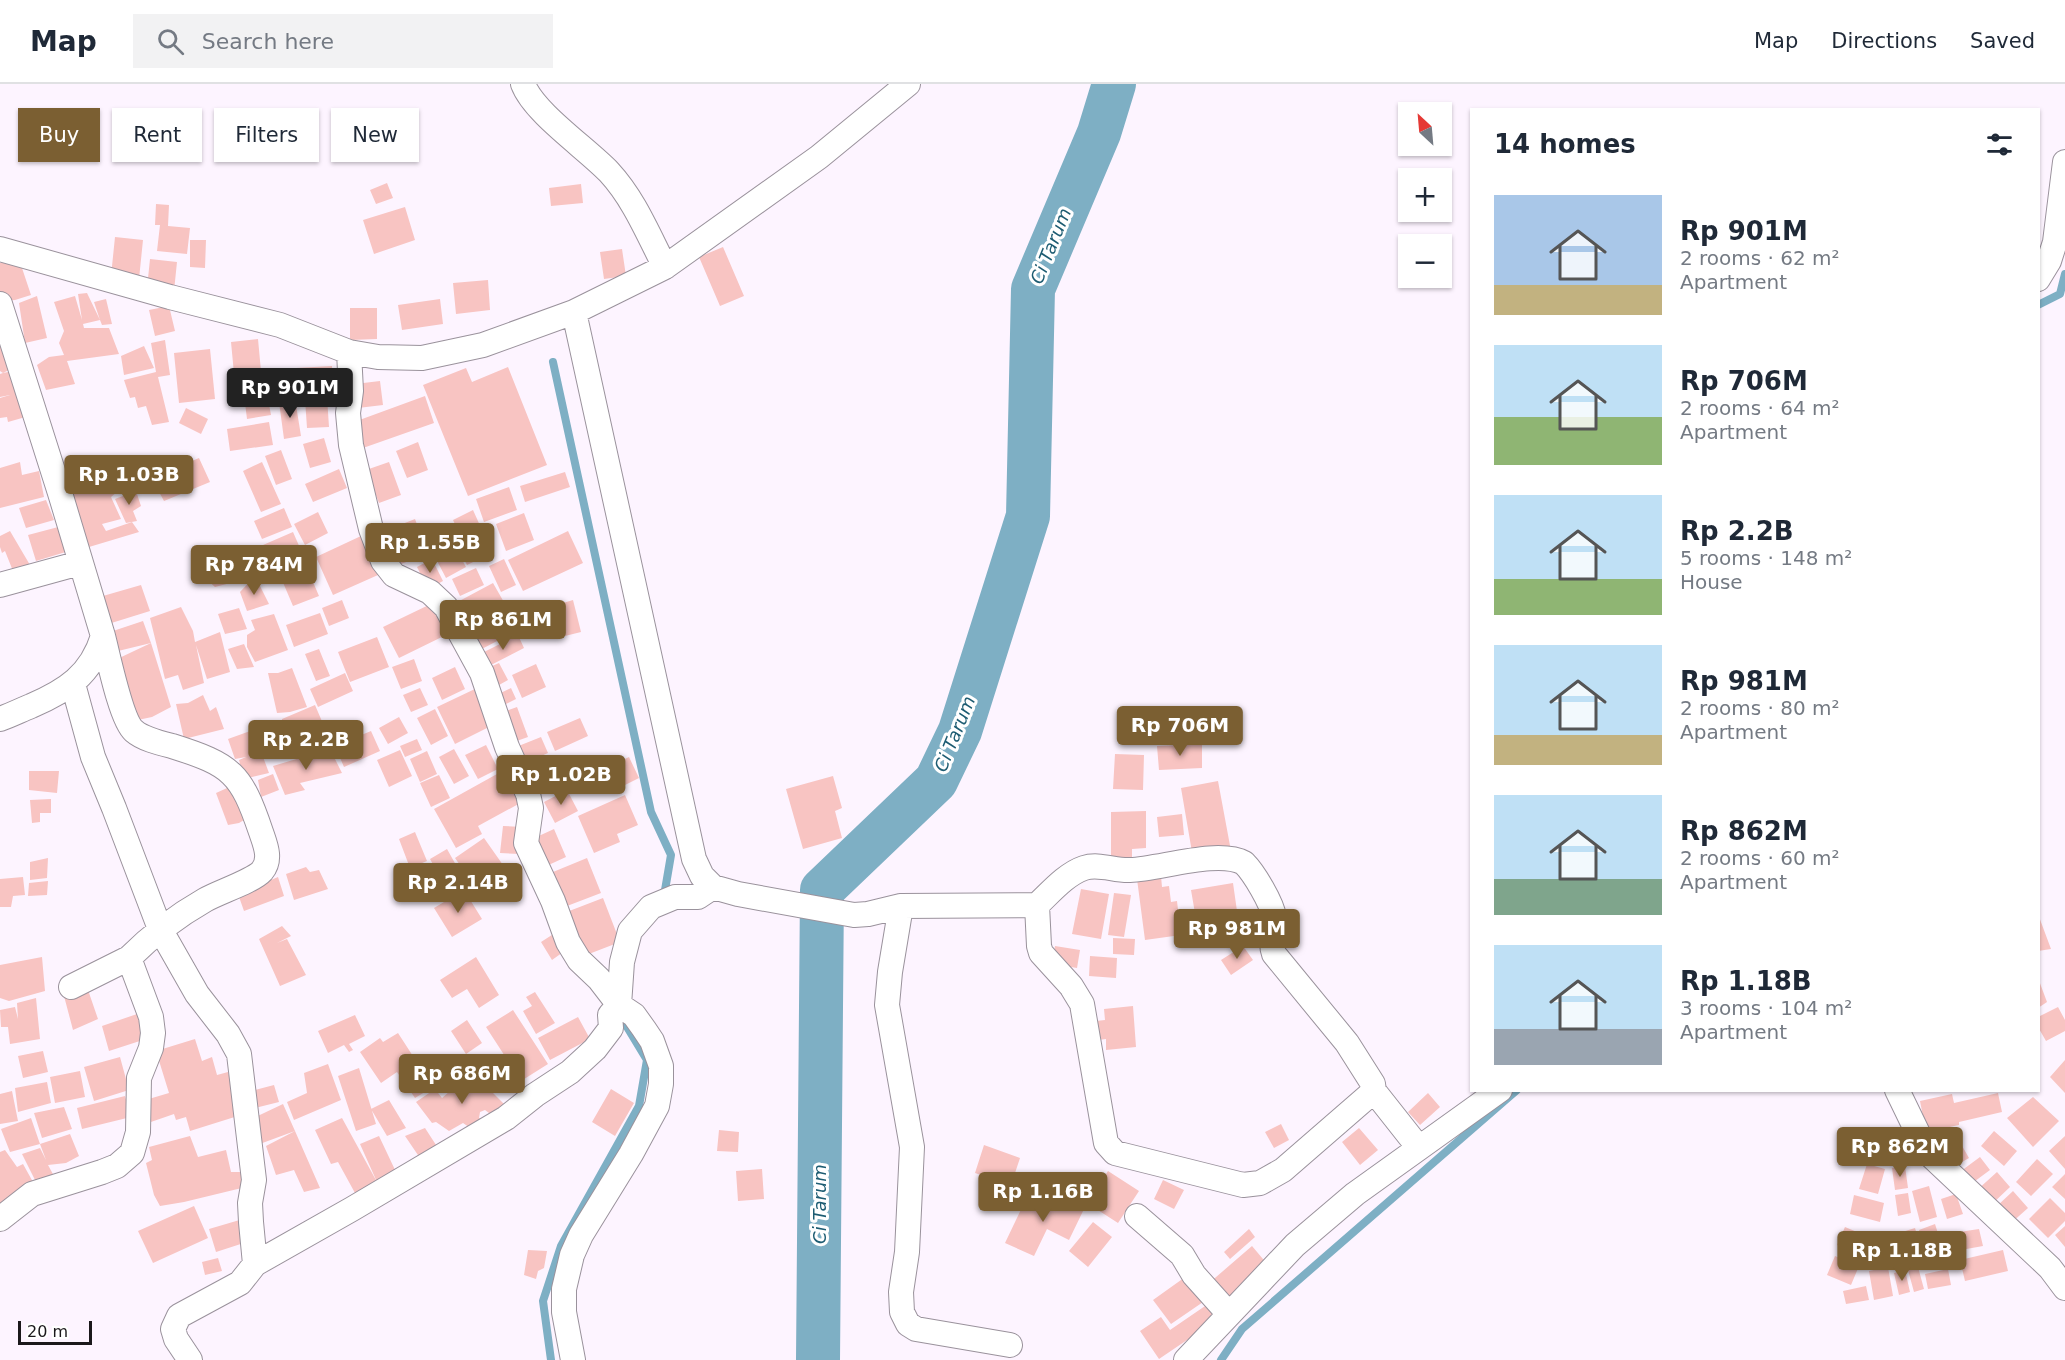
<!DOCTYPE html>
<meta charset="utf-8">
<style>
body{margin:0;font-family:"DejaVu Sans",sans-serif;background:#f2f2f3;color:#1f2937;height:100vh;display:flex;flex-direction:column;font-size:22px;white-space:nowrap}
*{box-sizing:border-box;margin:0}
p{font-size:20px;color:#747a83}
.icon{flex:none;width:33px;height:33px;fill:none;stroke:currentColor;stroke-width:2;stroke-linecap:round;stroke-linejoin:round}
.map{position:relative;flex:1;overflow:hidden}
.panel{position:absolute;left:1470px;top:24px;width:570px;height:984px;display:flex;flex-direction:column;background:#fff;border-radius:0px;box-shadow:0 2px 4px #0004}
.panel>*{flex:none}
.banner{position:absolute;left:18px;top:24px;width:570px;height:54px;display:flex;gap:12px}
.needle{width:39px;rotate:334deg}
.tools{position:absolute;left:1398px;top:18px;display:grid;gap:12px}
.tools a{display:grid;place-items:center;width:54px;height:54px;border-radius:0px;background:#fff;box-shadow:0 2px 4px #0004;font-size:30px}
.scale{position:absolute;left:18px;bottom:15px;width:74px;box-sizing:border-box;padding-left:6px;border:3px solid #1b181b;border-top:0;font-size:16px;line-height:21px;white-space:nowrap;color:#1b181b;-webkit-text-stroke:4px #fff;paint-order:stroke}
.price{position:absolute;translate:-50% -51px;padding:0 14px;border-radius:6px;background:#7b5f32;color:#fff;font-size:20px;line-height:39px;filter:drop-shadow(0 2px 3px #0008)}
.price::after{content:'';position:absolute;left:50%;top:36px;width:18px;height:14px;margin-left:-9px;background:inherit;clip-path:polygon(0 0,100% 0,50% 100%)}
.price.on{background:#222;color:#fff}
ul{padding:0;list-style:none}
li{display:flex;align-items:center;gap:18px;height:150px;padding:0 24px}
li span{display:grid;place-items:center;flex:none;width:168px;height:120px;border-radius:0px;color:#555}
li>.icon{margin-inline-start:auto}
span .icon{width:72px;height:72px;fill:#fffc;stroke-width:1}
li b{font-size:26px}
h2{display:flex;justify-content:space-between;align-items:center;height:72px;padding:0 24px;font-size:26px}
.pill{padding:0 21px;border-radius:0px;background:#fff;box-shadow:0 2px 4px #0004;font-size:21px;line-height:54px}
.pill.on{background:#7b5f32;color:#fff}
header{display:flex;align-items:center;gap:36px;box-sizing:border-box;height:84px;padding:0 30px;background:#fff;border-bottom:2px solid #e0e1e3}
header strong{font-size:28px}
nav{display:flex;gap:33px;margin-inline-start:auto;font-size:21px}
.search{width:420px;height:54px;background:#f2f2f3;display:flex;align-items:center;gap:15px;box-sizing:border-box;padding:0 21px;border-radius:0px;color:#747a83;font-size:22px}
.map>svg:first-child{display:block}
.lines{fill:none;stroke-linecap:round;stroke-linejoin:round}
.stream{stroke:#7eafc4;stroke-width:8}
.river{stroke:#7eafc4;stroke-width:44}
.building{fill:#f8c4c2}
.minor-casing{stroke:#9a929c;stroke-width:26}
.minor{stroke:#fff;stroke-width:24}
.labels{text-anchor:middle;stroke-width:6;stroke-linejoin:round;paint-order:stroke}
.water-label{font-size:18px;font-style:italic;fill:#1d5c72;stroke:#fff}
</style>
<header>
<strong>Map</strong>
<div class="search"><svg class="icon" aria-label="search" viewBox="0 0 24 24"><circle cx="10" cy="10" r="6"/><path d="M15 15l6 6"/></svg>Search here</div>
<nav><a>Map</a><a>Directions</a><a>Saved</a></nav>
</header>
<div class="map">
<svg width="2065" height="1276" viewBox="0 0 2065 1276">
<rect width="100%" height="100%" fill="#fdf4ff"/>
<g class="lines">
<path class="stream" d="M2038,221L2060,210L2065,190
M553,278L651,728L671,771L664,812
M551,1276L543,1217L561,1162L639,1022L647,976L624,938L625,930
M1221,1276L1242,1245L1517,1006"/>
<path class="river" d="M818,1276L822,806L936,697L960,647L1028,432L1033,205L1099,49L1114,0"/>
</g>
<path class="building" d="M387,99L393,114L376,120L370,106Z
M581,100L583,119L551,122L549,104Z
M156,120L169,121L168,142L190,144L187,170L157,167L160,141H155Z
M405,123L415,156L374,170L363,136Z
M115,153L143,156L139,195L111,192Z
M190,156H206L205,184L190,183Z
M723,163L744,212L720,222L699,173Z
M622,165L626,192L604,195L600,168Z
M19,175L31,211L15,216L2,217L0,209V179Z
M150,175L177,178L174,207L147,204Z
M488,196L490,226L456,230L453,199Z
M87,209L100,236L94,218L106,215L112,240L102,241L100,236L83,240L84,244H109L119,270L67,277L75,300L46,306L37,281L49,273L64,271L59,259L64,247L54,218L75,212L82,236L78,210Z
M37,212L47,254L25,259L19,219Z
M440,215L443,240L402,246L398,221Z
M169,222L175,247L155,252L149,226Z
M350,224H377V255L350,256Z
M258,255L262,298L235,300L231,258Z
M165,256L170,291L158,293L169,338L152,341L146,322L138,324L135,313L130,314L124,296L156,288L151,259Z
M0,258L15,283L3,289L13,287L29,332L8,338L7,333L0,334V314L10,311L0,313V290L3,289L0,287Z
M144,262L154,284L124,291L121,272Z
M210,265L215,315L179,319L174,269Z
M332,282L333,307L297,309L296,284Z
M508,283L547,381L468,412L423,301L466,284L472,298Z
M293,286L294,307L266,308L265,288Z
M380,297L383,321L358,324L355,300Z
M425,312L434,339L363,364L354,338Z
M327,313L329,343L307,344L305,315Z
M268,315L271,331L247,335L245,319Z
M295,315L301,352L284,355L279,318Z
M186,324L208,335L201,350L179,339Z
M269,338L273,361L230,367L227,345Z
M324,354L331,378L310,384L303,360Z
M418,358L428,386L407,394L396,367Z
M281,366L292,395L276,401L265,372Z
M199,374L210,398L164,417L158,406L155,393Z
M141,375L150,399L117,408L111,413L121,435L102,440L106,447L132,438L139,448L89,463L65,404L110,385Z
M20,378L22,391L39,387L44,413L0,424V384Z
M262,378L281,420L261,428L243,387Z
M389,378L401,411L379,419L366,386Z
M339,385L347,404L313,418L305,400Z
M565,388L570,403L525,418L520,402Z
M509,403L517,426L484,438L476,415Z
M136,407L141,422L133,427L137,437L126,439L115,415Z
M46,416L54,436L26,444L19,424Z
M284,424L292,443L262,455L254,437Z
M473,426L482,446L462,455L453,436Z
M318,428L328,449L305,461L294,440Z
M524,429L534,456L506,467L496,440Z
M415,435L428,470L401,480L387,446Z
M62,442L69,467L36,477L28,451Z
M10,447L30,481L13,487L5,467L2,469L0,463V452Z
M568,447L583,479L523,507L508,476Z
M293,448L300,464L269,477L263,461Z
M485,451L494,468L467,481L459,465Z
M361,452L378,491L333,511L316,473Z
M454,461L466,483L446,494L434,471Z
M241,464L247,486L242,496L215,503L205,494L199,477Z
M302,472L319,512L293,522L276,482Z
M432,475L443,497L428,505L417,483Z
M504,475L516,501L501,508L489,482Z
M476,484L484,501L460,512L452,495Z
M255,492L269,520L247,527L240,508Z
M493,499L505,520L462,544L450,522Z
M141,501L150,527L105,541L96,514Z
M342,516L349,534L329,542L322,524Z
M573,516L581,548L561,553L553,522Z
M435,518L450,549L399,574L383,543Z
M523,518L532,535L501,551L492,534Z
M181,523L193,547L195,558L220,548L230,588L207,595L196,561L204,599L183,606L178,591L165,595L150,534Z
M239,524L247,545L225,550L218,530Z
M320,529L328,550L294,563L286,541Z
M274,530L288,566L255,578L247,563V551L255,546L251,536Z
M488,535L499,556L476,568L465,547Z
M143,537L151,559L114,568L107,549Z
M518,551L524,564L489,582L482,569Z
M377,553L389,583L350,598L338,568Z
M151,559L171,623L152,633L133,637L115,576Z
M244,560L254,583L237,585L228,565Z
M319,565L330,592L316,597L305,570Z
M414,575L422,597L401,605L392,583Z
M499,579L508,596L499,601L490,583Z
M536,580L546,603L522,614L512,591Z
M455,583L465,605L442,616L432,594Z
M292,584L307,623L290,628L277,629L268,589H278Z
M345,589L353,607L318,623L310,605Z
M420,604L428,621L411,628L403,611Z
M477,604L495,640L455,660L437,623Z
M511,604L516,615L498,624L492,613Z
M203,611L210,627L216,623L224,645L184,655L176,620L188,619Z
M315,621L330,656L297,664L290,649H282L288,664L274,670H268L259,645L278,640L282,649V635Z
M517,623L528,653L511,659L500,629Z
M435,625L448,652L431,661L417,634Z
M399,633L408,649L388,660L379,644Z
M580,634L588,652L555,667L547,648Z
M253,646L269,689L244,695L239,676L246,673L235,675L228,655Z
M371,647L380,667L344,683L335,662Z
M541,653L548,669L523,680L516,663Z
M417,655L422,666L405,673L400,662Z
M1202,660V684L1159,686L1157,662Z
M486,661L498,685L478,695L465,671Z
M330,665L342,689L300,699L305,706L285,711L273,682Z
M454,665L469,692L454,700L439,673Z
M400,666L412,692L389,703L377,676Z
M427,667L437,690L420,698L410,675Z
M1115,670L1144,671L1143,706L1113,705Z
M629,673L639,694L609,709L598,688Z
M506,685L524,717L478,742L482,750L456,764L434,725Z
M29,687H59L57,709L29,706Z
M273,690L279,706L261,713L258,696Z
M439,691L450,714L431,723L420,699Z
M833,692L842,724L835,727L842,754L803,765L786,705Z
M1218,697L1231,767L1193,774L1181,704Z
M236,700L249,733L239,739L228,741L216,709Z
M567,706L578,727L555,739L544,718Z
M625,711L638,741L617,750L620,758L594,769L578,732Z
M51,715V729H40V738L32,739L30,716Z
M1146,727V764L1132,765V778L1111,779V728Z
M1182,730L1184,751L1159,753L1157,733Z
M503,742L523,743L520,770L500,769Z
M554,745L566,773L542,784L530,756Z
M415,748L427,777L410,784L399,755Z
M484,754L503,781L474,801L455,774Z
M447,765L465,797L448,807L430,775Z
M48,774L47,794L30,796V778Z
M587,774L601,809L567,822L553,788Z
M306,783L310,788L319,786L328,805L294,816L286,790Z
M1161,792L1162,803L1169,802L1171,818L1177,817L1181,851L1145,856L1137,795Z
M23,793L25,811L13,812L11,823H0V795Z
M278,793L284,812L244,827L238,810Z
M48,797L47,811L28,812L29,799Z
M1233,799L1238,834L1197,841L1191,806Z
M1081,805L1109,810L1101,855L1072,850Z
M464,806L482,835L452,853L434,824Z
M1114,809L1131,811L1124,853L1108,851Z
M603,814L620,858L581,873L564,829Z
M2038,830L2051,865L2038,867Z
M282,842L291,852L277,859L287,855L306,891L280,902L259,855Z
M555,849L566,866L552,876L541,858Z
M1113,854L1135,855L1134,871L1113,870Z
M1055,862L1080,866L1077,884L1052,880Z
M1243,862L1253,876L1231,891L1221,876Z
M1090,872L1117,874L1116,894L1089,892Z
M42,873L45,907L9,917L0,914V881Z
M476,873L499,911L479,924L467,905L452,914L440,896Z
M2038,894L2047,918L2038,924Z
M88,906L98,935L73,946L64,912Z
M535,908L555,939L536,950L523,927L532,922L526,913Z
M36,914L40,955L10,960L8,943H1L0,926L15,923L18,935L17,919Z
M1133,922L1136,963L1106,966V955L1098,956L1096,937L1105,936L1104,925Z
M2058,923L2065,936V947L2046,957L2038,943V933Z
M513,926L548,980L521,997L486,943Z
M137,930L146,955L109,967L102,942Z
M355,931L365,952L349,960L353,966L349,968L344,961L328,969L318,947Z
M578,933L590,955L550,976L538,954Z
M467,936L482,959L466,970L451,947Z
M398,949L433,1003L415,1014L397,988L381,999L360,968L380,954L383,958Z
M195,955L202,977L212,973L217,991L228,988L241,1031L190,1047L186,1033L176,1036L174,1030L148,1039L142,1017L169,1009L156,967Z
M43,967L48,988L23,994L18,972Z
M120,973L129,1006L94,1017L84,983Z
M2065,976V1009L2050,993Z
M328,980L341,1016L294,1036L287,1018L307,1009L304,989Z
M359,984L376,1040L356,1047L338,992Z
M80,987L85,1013L55,1019L50,993Z
M472,988L506,1022L493,1032L485,1026L480,1028L479,1034L490,1038L476,1048L463,1039L449,1047L436,1038L432,1039L416,1018L435,1005L442,1014Z
M47,998L51,1019L18,1028L15,1004Z
M274,1001L279,1018L255,1024L251,1007Z
M611,1005L634,1019L615,1052L592,1038Z
M12,1007L18,1037L0,1040V1010Z
M1428,1009L1440,1023L1420,1041L1408,1028Z
M1998,1009L2002,1028L1959,1038V1041L1926,1048L1920,1017L1952,1010L1954,1019Z
M125,1012L131,1033L82,1045L77,1024Z
M2033,1013L2059,1037L2033,1063L2007,1034Z
M389,1016L406,1044L387,1052L371,1025Z
M283,1020L295,1047L320,1104L304,1108L294,1086L276,1091L266,1062L295,1047L257,1061L249,1036Z
M64,1023L72,1045L42,1054L34,1029Z
M31,1034L40,1060L70,1050L79,1072L66,1079L48,1081L54,1092L37,1100L22,1070L40,1064L46,1076L40,1060L10,1068L1,1045Z
M342,1034L377,1098L355,1109L338,1078L331,1080L315,1046Z
M1281,1040L1289,1056L1274,1064L1265,1048Z
M425,1044L438,1064L420,1074L405,1052Z
M1359,1044L1378,1066L1360,1081L1342,1058Z
M719,1046L739,1048L738,1068L717,1067Z
M1994,1047L2017,1067L2004,1082L1981,1062Z
M1878,1048L1896,1052L1889,1076L1872,1071Z
M190,1052L198,1073L226,1066L231,1088H247L250,1102L184,1118L160,1122L154,1111L146,1079L152,1076L149,1063Z
M379,1052L396,1088L377,1098L360,1060Z
M2065,1052V1085L2049,1067Z
M1957,1053L1969,1074L1950,1085L1938,1064Z
M984,1061L1020,1074L1011,1101L975,1089Z
M5,1066L17,1083L23,1080L33,1098L0,1124V1068Z
M1980,1073L1990,1086L1967,1103L1957,1090Z
M2037,1075L2053,1090L2031,1112L2016,1098Z
M1867,1080L1885,1085L1878,1110L1859,1105Z
M1905,1082L1908,1104L1895,1106L1892,1084Z
M762,1085L764,1115L738,1117L736,1087Z
M1108,1087L1139,1107L1118,1139L1087,1119Z
M1997,1088L2010,1103L1990,1122L1976,1107Z
M2065,1090V1115L2052,1103Z
M1163,1096L1184,1106L1174,1125L1154,1115Z
M1929,1102L1937,1133L1920,1138L1912,1107Z
M2013,1107L2028,1124L2010,1140L1996,1123Z
M1049,1108L1084,1125L1069,1156L1047,1145L1034,1172L1005,1159L1026,1115L1042,1123Z
M1908,1109L1911,1129L1898,1132L1895,1111Z
M1956,1110L1963,1130L1947,1135L1941,1115Z
M1854,1111L1884,1119L1880,1138L1850,1130Z
M2050,1114L2065,1129V1137L2048,1154L2029,1135Z
M194,1122L208,1154L153,1179L138,1147Z
M243,1135L250,1157L216,1168L209,1145Z
M1093,1138L1112,1153L1088,1183L1069,1167Z
M1935,1140L1943,1165L1927,1170L1919,1146Z
M2065,1142V1163L2055,1151Z
M1845,1143L1869,1153L1862,1171L1837,1161Z
M1915,1144L1923,1170L1907,1175L1899,1149Z
M1249,1145L1255,1153L1230,1175L1224,1168Z
M1979,1145L1983,1162L1950,1168L1946,1150Z
M1898,1152L1899,1179L1874,1180V1153Z
M1252,1162L1268,1181L1225,1219L1208,1200Z
M528,1166L547,1167L544,1184L538,1187L536,1195L524,1191Z
M2003,1166L2008,1187L1965,1197L1960,1176Z
M1835,1172L1859,1182L1851,1201L1827,1191Z
M218,1174L222,1187L205,1191L202,1178Z
M1888,1183L1893,1212L1874,1216L1869,1187Z
M1918,1183L1924,1205L1914,1208L1908,1186Z
M1948,1185L1951,1201L1928,1205L1925,1190Z
M1905,1186L1910,1208L1899,1211L1894,1189Z
M1188,1191L1206,1216L1171,1240L1153,1216Z
M1866,1202L1869,1216L1846,1220L1843,1207Z
M1208,1220L1218,1235L1159,1275L1140,1247L1161,1233L1170,1246Z"/>
<g class="lines">
<g class="minor-casing">
<path id="minor" d="M523,0C534,29 586,64 609,88C634,115 648,150 665,183
M0,165L170,213L280,241L349,268L378,273L422,274L483,261L574,228L665,183L819,73L908,0
M2038,195L2049,177L2055,158L2065,78
M0,220L60,409L103,552C91,591 66,607 31,622C21,626 11,631 0,635
M574,228L694,775L702,792L713,803L738,810L854,831L868,830L901,822L1037,821L1039,862L1041,869L1071,902L1082,920L1106,1059L1115,1069L1243,1101L1260,1099L1283,1086L1374,1007L1373,1000L1347,959L1274,870C1269,857 1276,846 1274,833C1272,819 1254,789 1244,779C1218,765 1160,785 1130,786C1115,787 1099,779 1084,784C1066,790 1050,809 1037,821
M349,268L351,307L348,329L351,361L371,445L383,477L394,491L430,508L446,523L482,589L507,663L528,710L531,724L526,759L553,817L568,858L579,876L599,895L619,921L634,931L644,945L652,957L661,982V1000L657,1022L631,1070L581,1151L572,1171L564,1205V1228L573,1276
M0,501L80,479
M73,600L93,673L114,724L160,845L197,910L228,950L239,970L254,1096L250,1119L251,1138L255,1180
M901,822L890,888L887,921L912,1063L907,1168L901,1208L902,1228L908,1240L916,1245L1010,1261
M71,903L129,874
M1897,1006L1927,1068L2050,1184L2065,1204
M1374,1007L1419,1064
M1137,1132L1182,1171L1194,1191L1229,1230
M0,1135L32,1110L102,1088L117,1082L132,1069L138,1048L139,994L151,964L153,949L151,933L129,874C152,851 177,832 205,816C219,808 253,797 262,787C272,775 265,760 261,748C241,689 232,681 172,662C160,659 143,655 134,647C121,636 108,571 103,552
M190,1276L176,1255L173,1245L179,1232L240,1199L255,1180L352,1125L506,1034L535,1011L570,988L595,965L611,944L610,931L619,921L622,878L630,847L651,823L675,813H698L713,803
M1186,1276L1295,1161L1355,1110L1500,1006"/>
</g>
<use href="#minor" class="minor"/>
</g>
<g class="labels">
<g class="water-label">
<text transform="translate(1051 162) rotate(-68)" y="6">Ci Tarum</text>
<text transform="translate(955 650) rotate(-68)" y="6">Ci Tarum</text>
<text transform="translate(820 1120) rotate(-90)" y="6">Ci Tarum</text>
</g>
</g>
</svg>
<div class="tools">
<a><svg class="needle" viewBox="-14 -14 28 28"><path d="M0-13l5 13h-10z" fill="#e53935"/><path d="M0 13l5-13h-10z" fill="#747a83"/></svg></a>
<a>+</a>
<a>−</a>
</div>
<div class="scale">20 m</div>
<b class="price on" style="left:290px;top:335px">Rp 901M</b>
<b class="price" style="left:129px;top:422px">Rp 1.03B</b>
<b class="price" style="left:430px;top:490px">Rp 1.55B</b>
<b class="price" style="left:254px;top:512px">Rp 784M</b>
<b class="price" style="left:503px;top:567px">Rp 861M</b>
<b class="price" style="left:1180px;top:673px">Rp 706M</b>
<b class="price" style="left:306px;top:687px">Rp 2.2B</b>
<b class="price" style="left:561px;top:722px">Rp 1.02B</b>
<b class="price" style="left:458px;top:830px">Rp 2.14B</b>
<b class="price" style="left:1237px;top:876px">Rp 981M</b>
<b class="price" style="left:462px;top:1021px">Rp 686M</b>
<b class="price" style="left:1900px;top:1094px">Rp 862M</b>
<b class="price" style="left:1043px;top:1139px">Rp 1.16B</b>
<b class="price" style="left:1902px;top:1198px">Rp 1.18B</b>
<div class="banner">
<a class="pill on">Buy</a>
<a class="pill">Rent</a>
<a class="pill">Filters</a>
<a class="pill">New</a>
</div>
<section class="panel">
<h2>14 homes<svg class="icon" aria-label="filters" viewBox="0 0 24 24"><path d="M4 7h16M4 17h16"/><circle cx="9" cy="7" r="2"/><circle cx="15" cy="17" r="2"/></svg></h2>
<ul>
<li><span style="background:linear-gradient(#a9c7e8 75%,#c2b280 0)"><svg class="icon" aria-label="home" viewBox="0 0 24 24"><path d="M3 11l9-7 9 7M6 9v11h12V9"/></svg></span><div><b>Rp 901M</b><p>2 rooms · 62 m²</p><p>Apartment</p></div></li>
<li><span style="background:linear-gradient(#bfe0f5 60%,#8fb573 0)"><svg class="icon" aria-label="home" viewBox="0 0 24 24"><path d="M3 11l9-7 9 7M6 9v11h12V9"/></svg></span><div><b>Rp 706M</b><p>2 rooms · 64 m²</p><p>Apartment</p></div></li>
<li><span style="background:linear-gradient(#bfe0f5 70%,#8fb573 0)"><svg class="icon" aria-label="home" viewBox="0 0 24 24"><path d="M3 11l9-7 9 7M6 9v11h12V9"/></svg></span><div><b>Rp 2.2B</b><p>5 rooms · 148 m²</p><p>House</p></div></li>
<li><span style="background:linear-gradient(#bfe0f5 75%,#c2b280 0)"><svg class="icon" aria-label="home" viewBox="0 0 24 24"><path d="M3 11l9-7 9 7M6 9v11h12V9"/></svg></span><div><b>Rp 981M</b><p>2 rooms · 80 m²</p><p>Apartment</p></div></li>
<li><span style="background:linear-gradient(#bfe0f5 70%,#7fa58c 0)"><svg class="icon" aria-label="home" viewBox="0 0 24 24"><path d="M3 11l9-7 9 7M6 9v11h12V9"/></svg></span><div><b>Rp 862M</b><p>2 rooms · 60 m²</p><p>Apartment</p></div></li>
<li><span style="background:linear-gradient(#bfe0f5 70%,#9aa5b1 0)"><svg class="icon" aria-label="home" viewBox="0 0 24 24"><path d="M3 11l9-7 9 7M6 9v11h12V9"/></svg></span><div><b>Rp 1.18B</b><p>3 rooms · 104 m²</p><p>Apartment</p></div></li>
</ul>
</section>
</div>
